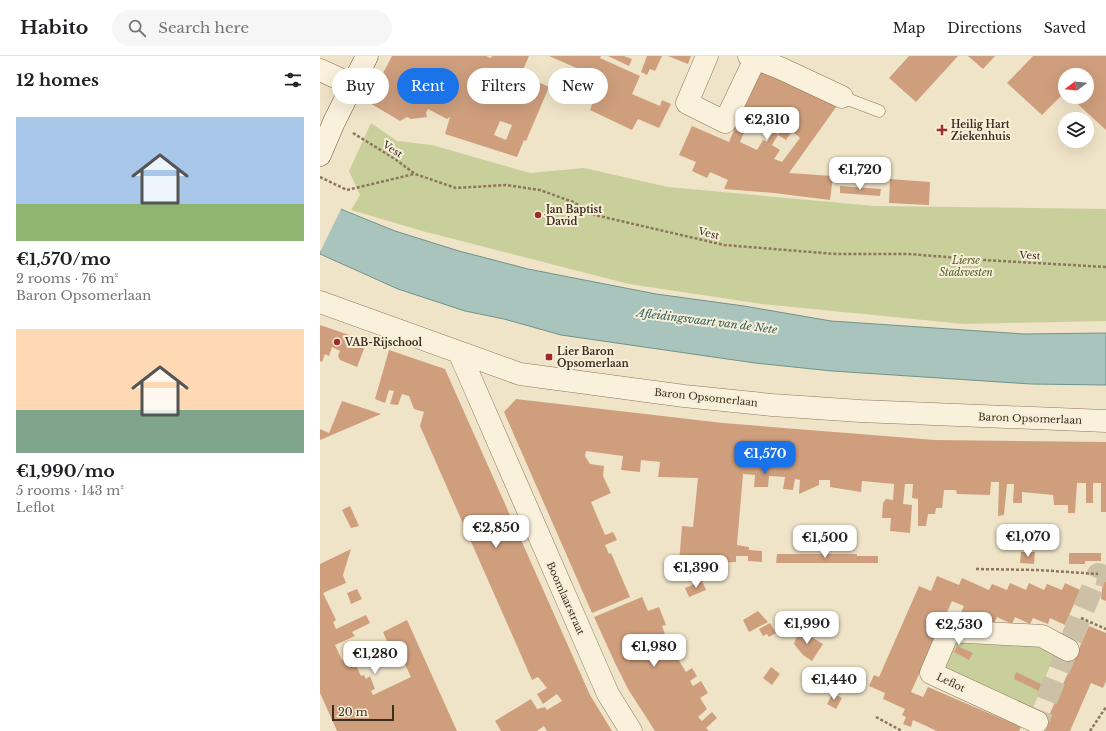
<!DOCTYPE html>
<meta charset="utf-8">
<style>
body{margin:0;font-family:"Libre Baskerville",serif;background:#f6f6f6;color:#202124;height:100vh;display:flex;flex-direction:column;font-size:15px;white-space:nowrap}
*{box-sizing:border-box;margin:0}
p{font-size:13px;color:#757577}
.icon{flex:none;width:22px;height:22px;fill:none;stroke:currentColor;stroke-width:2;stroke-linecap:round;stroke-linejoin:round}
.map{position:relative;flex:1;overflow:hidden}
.panel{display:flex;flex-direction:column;background:#fff;width:320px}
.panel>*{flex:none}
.banner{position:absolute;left:12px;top:12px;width:380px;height:36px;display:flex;gap:8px}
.needle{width:26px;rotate:254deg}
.tools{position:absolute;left:738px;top:12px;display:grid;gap:8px}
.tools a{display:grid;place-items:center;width:36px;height:36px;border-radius:50%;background:#fff;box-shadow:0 4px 16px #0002;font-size:20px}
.scale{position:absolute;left:12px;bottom:10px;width:62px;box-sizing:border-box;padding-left:4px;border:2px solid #3d2e20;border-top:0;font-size:11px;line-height:14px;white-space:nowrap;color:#3d2e20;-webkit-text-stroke:3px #f7eed8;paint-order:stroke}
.price{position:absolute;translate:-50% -34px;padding:0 9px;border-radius:8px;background:#fff;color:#222;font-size:13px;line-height:26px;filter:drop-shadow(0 1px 2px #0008)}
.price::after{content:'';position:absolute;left:50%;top:24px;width:12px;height:9px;margin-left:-6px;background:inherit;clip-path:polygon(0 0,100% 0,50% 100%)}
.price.selected{background:#1a73e8;color:#fff}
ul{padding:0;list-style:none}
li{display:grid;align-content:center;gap:8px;height:212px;padding:0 16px}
li span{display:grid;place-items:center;height:124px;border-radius:0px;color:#555}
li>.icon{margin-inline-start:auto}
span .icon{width:72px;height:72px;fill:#fffc;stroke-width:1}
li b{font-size:17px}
h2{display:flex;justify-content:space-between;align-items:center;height:48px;padding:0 16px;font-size:17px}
.pill{padding:0 14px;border-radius:18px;background:#fff;box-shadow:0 4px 16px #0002;font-size:14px;line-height:36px}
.pill.selected{background:#1a73e8;color:#fff}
header{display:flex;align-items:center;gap:24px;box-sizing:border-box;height:56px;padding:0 20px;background:#fff;border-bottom:1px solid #e0e0e0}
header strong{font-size:19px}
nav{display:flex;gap:22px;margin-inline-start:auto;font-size:14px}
.search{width:280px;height:36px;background:#f6f6f6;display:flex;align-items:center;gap:10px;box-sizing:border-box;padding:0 14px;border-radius:22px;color:#757577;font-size:15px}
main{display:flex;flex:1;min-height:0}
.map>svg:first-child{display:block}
.green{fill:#c9cf9b}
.water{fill:#a9c4bc;stroke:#6f938a}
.pier{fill:#f0e4c8}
.building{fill:#cf9f7d;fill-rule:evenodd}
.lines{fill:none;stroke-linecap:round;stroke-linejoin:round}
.street-tunnel{stroke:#ccc0a6;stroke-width:22;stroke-dasharray:22 11;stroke-linecap:butt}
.lane-casing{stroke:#8d765c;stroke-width:13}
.street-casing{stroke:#8d765c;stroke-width:23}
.secondary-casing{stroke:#6f573f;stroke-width:23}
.path{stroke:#8d765c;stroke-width:2.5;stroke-dasharray:3 2;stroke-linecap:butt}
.lane{stroke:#faf1dc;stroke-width:12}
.street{stroke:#faf1dc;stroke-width:22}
.secondary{stroke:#faf1dc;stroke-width:22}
.poi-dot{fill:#9e2a2b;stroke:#f7eed8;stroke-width:1.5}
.labels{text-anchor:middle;stroke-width:4;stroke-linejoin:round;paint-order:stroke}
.poi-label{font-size:10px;font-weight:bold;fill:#3d2e20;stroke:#f7eed8;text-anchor:start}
.street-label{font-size:10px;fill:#3d2e20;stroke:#f7eed8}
.park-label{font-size:10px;font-style:italic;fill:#4d5a26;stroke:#f7eed8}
.water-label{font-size:11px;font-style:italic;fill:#2f5d5a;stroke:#f7eed8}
</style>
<header>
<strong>Habito</strong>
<div class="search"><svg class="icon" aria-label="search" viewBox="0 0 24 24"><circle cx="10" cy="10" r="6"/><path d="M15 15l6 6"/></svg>Search here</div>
<nav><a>Map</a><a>Directions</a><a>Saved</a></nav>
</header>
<main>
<section class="panel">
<h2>12 homes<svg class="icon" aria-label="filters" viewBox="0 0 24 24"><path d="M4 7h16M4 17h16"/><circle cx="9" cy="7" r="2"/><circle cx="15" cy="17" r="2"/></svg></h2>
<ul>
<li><span style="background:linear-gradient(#a9c7e8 70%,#8fb573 0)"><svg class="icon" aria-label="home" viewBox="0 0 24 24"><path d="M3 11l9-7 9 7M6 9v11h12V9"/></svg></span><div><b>€1,570/mo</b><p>2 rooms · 76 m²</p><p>Baron Opsomerlaan</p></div></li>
<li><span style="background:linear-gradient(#ffd9b3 65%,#7fa58c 0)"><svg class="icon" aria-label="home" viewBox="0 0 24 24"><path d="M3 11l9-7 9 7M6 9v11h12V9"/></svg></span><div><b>€1,990/mo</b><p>5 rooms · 143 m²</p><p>Leflot</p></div></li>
</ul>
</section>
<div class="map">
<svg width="786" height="675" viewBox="0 0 786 675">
<rect width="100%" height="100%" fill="#f0e4c8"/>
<path class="green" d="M51,67L77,85L112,89L210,117L264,112L348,131L555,150L786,153V265L644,268L442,248L309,228L106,176L31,154L40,139L29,115Z
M632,582L719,585L736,595L712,655L619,614Z"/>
<path class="water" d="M0,141L23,154L75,175L139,195L208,213L336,238L424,250L511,265L704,278L786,277V329L711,328L512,315L435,307L241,279L184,263L145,255L78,233L0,198Z"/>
<path class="pier" d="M0,139L22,151L0,196Z"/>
<path class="building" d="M72,0H166L171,2L172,0H209L200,21L205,23L207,21L229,31L206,85L204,84L197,101L125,78L130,61L127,63L108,53L106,57L107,61L91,63L87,61L80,65L48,46ZM180,65L192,69L186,84L174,79Z
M229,0H281L280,2L320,20L312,38L340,50L342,44L351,48L339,72L318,63L312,74L270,54L274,43L252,33L261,14Z
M288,0H304L312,3L309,10Z
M327,0H342L335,15L330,13L327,19L321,16Z
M348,0H371L368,8Z
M589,0H638L596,46L569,22Z
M648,0H675L663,13Z
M713,0H786V74L750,41H767V19H745V36L722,59L687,27Z
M440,11L519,47L469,117L513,120L510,144L454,137L404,133L408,124L390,116L387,122L372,115L376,106L359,99L372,70L409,86ZM445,58L448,60L444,67L451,71L453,69L460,75L458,78L453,76L447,86L443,84L437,94L420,86L428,67L438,72ZM472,75L480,82L462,106L454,103L460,94L452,89L458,79L466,84Z
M570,123L610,126L609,149L569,147Z
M520,130L561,133L560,140L520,137Z
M0,269L47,285L37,311L20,304L18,300L20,295L12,291L9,300L5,298L2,306L0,305Z
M69,294L125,313L270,639L292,675H227L224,670L217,675H181L175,665L211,643L217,653L225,651L227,654L242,645L237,638L223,648L217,638L227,632L218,621L212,624L100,370L104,356L94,353L89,340L82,338L78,349L70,348L74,335L69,334L65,347L55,343Z
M196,343L403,367L615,384L786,386V456H781V427H773V447H766V427H757L755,457H748V449H734L733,439L702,436V447H693L694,428H687L684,459L678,460L679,426H671L670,439L637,438L636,434H624L622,452H616L615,458H608L606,470H598V443L592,442L593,428H585L583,448L592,449L590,477L570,475L571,462H562L563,447L566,443L573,444L574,428L542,425L541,436L510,431V424H499V429L479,438L480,424L475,423L473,434L463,433L465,421L449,420L448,431H434L435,419L423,418L417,489L429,491V494L442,495V506L428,505V500H416V506L392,507L358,520L362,470L373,471L378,422L338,421L340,406L321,404L320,416L301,414L303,400L266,395L265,400L270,408L284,410L283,420L291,437L271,446L285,479L293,476L297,484L285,489L289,498L291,497L310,541L272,557L184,356Z
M22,345L61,358L0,384V373L9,377Z
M30,450L39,470L31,472L22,454Z
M31,493L23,519L26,527L3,537L16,564L13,566L16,573L46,559L50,567L32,576L35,580L15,589L22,604L36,597L40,607L36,609L41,620L44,619L46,623L50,620L55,633L51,635L53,639L91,621L81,600L75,603L63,576L87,564L137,675H17L0,637V508Z
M701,496H715L714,508L700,507Z
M749,497H781V505H765V508H749Z
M457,498H537V500H558V507H456Z
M617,520L639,529L642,522L669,534L672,528L687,534L690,527L706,534L709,527L724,534L727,528L742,534L745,527L760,534L745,569L730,562L728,568L713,562L710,568L695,561L692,568L677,561L674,568L658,562L656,568L639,561L644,550L632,545L591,636L603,641L608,631L701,671L699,675H617L593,664L591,671L583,668L586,661L582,659L585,653L563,643L565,637L549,630L554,619L559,621L599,530L611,535Z
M783,524L786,525V545L781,543Z
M382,525L386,534L369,541L365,532Z
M37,533L42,543L31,548L27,537Z
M322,541L328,555L339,551L346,569L342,570L347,584L354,581L359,591L356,592L360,602L358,603L366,616L372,612L377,620L370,625L373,630L381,625L388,637L380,642L387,653L378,661L382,665L392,656L397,662L386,672L389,675H335L308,633L295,607L274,561Z
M438,555L448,566L429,576L423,564Z
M450,567L456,577L449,581L447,578L443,580L439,573Z
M769,570L786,577V625L783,632L771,627L750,675H722Z
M480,572L494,580L493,582L503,588L492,605L483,599L474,588Z
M637,590L653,597L649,604L634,596Z
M451,611L460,618L452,629L443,622Z
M696,616L721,628L719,635L694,623Z
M513,637L522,642L516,653L507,648Z"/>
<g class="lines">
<path class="street-tunnel" d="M714,675L778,518L786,520"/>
<g class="lane-casing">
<path id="lane" d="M522,41L559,55"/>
</g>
<g class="street-casing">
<path id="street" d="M387,0L367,47L405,66L435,3
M429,0L460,12L522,41
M0,14L33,29
M0,246L200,318L364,340L452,349L540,355L786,365
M139,296L288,638L311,675
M717,666L611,617L629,575L722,580L748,594"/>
</g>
<g class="secondary-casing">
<path id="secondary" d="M0,99L14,66L47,0"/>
</g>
<path class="path" d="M33,77L75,103L95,118L136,132L186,129L220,134L253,146L275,159L404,189L516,198H589L664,204L786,211
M0,121L27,134L94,118
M656,513L718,514L778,518
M761,562L786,573
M556,661L582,675
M770,675L786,651"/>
<use href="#lane" class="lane"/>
<use href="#street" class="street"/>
<use href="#secondary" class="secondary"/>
</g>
<g class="poi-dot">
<path d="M620 68h4v4h4v4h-4v4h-4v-4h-4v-4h4z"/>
<circle cx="218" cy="159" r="4"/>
<circle cx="17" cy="286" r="4"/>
<rect x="225" y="297" width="8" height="8" rx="2"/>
</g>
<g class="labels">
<g class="poi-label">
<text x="631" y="72">Heilig Hart<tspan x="631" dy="12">Ziekenhuis</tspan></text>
<text x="226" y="157">Jan Baptist<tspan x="226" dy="12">David</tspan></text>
<text x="25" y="290">VAB-Rijschool</text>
<text x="237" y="299">Lier Baron<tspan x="237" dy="12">Opsomerlaan</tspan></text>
</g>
<g class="street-label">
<text transform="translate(73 93) rotate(33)" y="4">Vest</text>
<text transform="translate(389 177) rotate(14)" y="4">Vest</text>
<text transform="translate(710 199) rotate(3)" y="4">Vest</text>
<text transform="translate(386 341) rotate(6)" y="4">Baron Opsomerlaan</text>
<text transform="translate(710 362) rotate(2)" y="4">Baron Opsomerlaan</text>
<text transform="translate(246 542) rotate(66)" y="4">Boomlaarstraat</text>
<text transform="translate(631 626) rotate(25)" y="4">Leflot</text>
</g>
<g class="park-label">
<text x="646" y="208">Lierse<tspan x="646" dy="12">Stadsvesten</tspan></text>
</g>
<g class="water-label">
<text transform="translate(387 265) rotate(7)" y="4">Afleidingsvaart van de Nete</text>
</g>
</g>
</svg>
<div class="tools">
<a><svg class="needle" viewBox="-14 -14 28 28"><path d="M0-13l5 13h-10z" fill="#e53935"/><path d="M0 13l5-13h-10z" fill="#757577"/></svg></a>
<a><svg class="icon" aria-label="layers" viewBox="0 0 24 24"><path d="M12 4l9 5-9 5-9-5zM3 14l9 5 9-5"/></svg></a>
</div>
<div class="scale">20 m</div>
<b class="price" style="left:447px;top:85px">€2,310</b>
<b class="price" style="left:540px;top:135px">€1,720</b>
<b class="price selected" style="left:445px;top:419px">€1,570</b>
<b class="price" style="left:176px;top:493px">€2,850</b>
<b class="price" style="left:708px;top:502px">€1,070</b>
<b class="price" style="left:505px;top:503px">€1,500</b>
<b class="price" style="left:376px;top:533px">€1,390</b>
<b class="price" style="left:487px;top:589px">€1,990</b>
<b class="price" style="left:639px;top:590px">€2,530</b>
<b class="price" style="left:334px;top:612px">€1,980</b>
<b class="price" style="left:55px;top:619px">€1,280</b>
<b class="price" style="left:514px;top:645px">€1,440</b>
<div class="banner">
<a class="pill">Buy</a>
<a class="pill selected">Rent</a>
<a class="pill">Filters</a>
<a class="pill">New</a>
</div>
</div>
</main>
